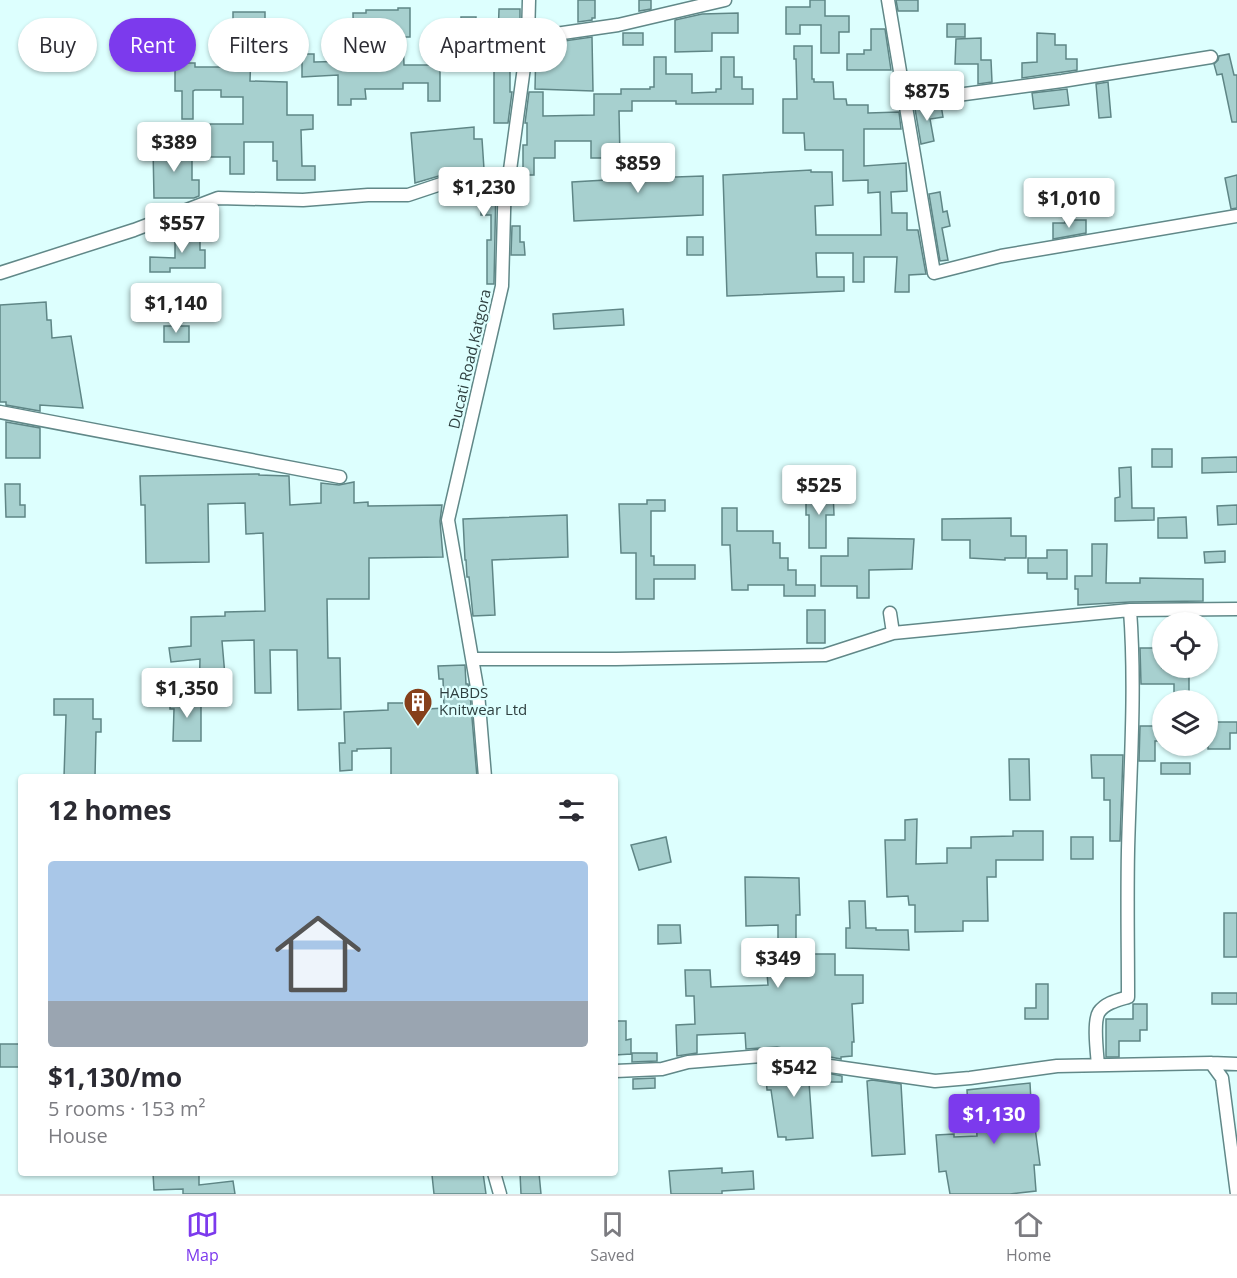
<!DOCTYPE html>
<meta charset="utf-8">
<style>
body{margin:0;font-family:"Open Sans",sans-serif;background:#f7f7f7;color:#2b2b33;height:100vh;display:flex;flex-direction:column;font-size:22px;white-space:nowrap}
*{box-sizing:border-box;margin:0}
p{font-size:20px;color:#7c7c81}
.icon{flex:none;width:33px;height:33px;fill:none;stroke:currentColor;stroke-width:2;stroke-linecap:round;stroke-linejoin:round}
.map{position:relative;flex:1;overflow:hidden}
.details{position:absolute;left:18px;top:774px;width:600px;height:402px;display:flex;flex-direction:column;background:#fff;border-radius:6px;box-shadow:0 2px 4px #0004}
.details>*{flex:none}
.hud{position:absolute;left:18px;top:18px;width:600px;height:54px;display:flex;gap:12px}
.controls{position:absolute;left:1152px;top:612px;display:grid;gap:12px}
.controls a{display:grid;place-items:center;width:66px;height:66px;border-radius:50%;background:#fff;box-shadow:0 2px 4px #0004;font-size:30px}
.price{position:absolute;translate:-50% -51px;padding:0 14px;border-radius:6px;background:#fff;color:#222;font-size:20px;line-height:39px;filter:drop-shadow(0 2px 3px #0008)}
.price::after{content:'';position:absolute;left:50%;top:36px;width:18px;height:14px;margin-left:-9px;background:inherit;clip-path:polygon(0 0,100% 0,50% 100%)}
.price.on{background:#7c3aed;color:#fff}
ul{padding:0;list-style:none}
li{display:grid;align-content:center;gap:12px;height:318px;padding:0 30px}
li+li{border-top:2px solid #e1e1e2}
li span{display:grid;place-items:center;height:186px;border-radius:6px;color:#555}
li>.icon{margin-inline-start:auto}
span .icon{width:108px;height:108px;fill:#fffc;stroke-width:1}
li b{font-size:26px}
h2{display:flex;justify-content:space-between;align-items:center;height:72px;padding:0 30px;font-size:26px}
.tag{padding:0 21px;border-radius:27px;background:#fff;box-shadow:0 2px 4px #0004;font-size:21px;line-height:54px}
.tag.on{background:#7c3aed;color:#fff}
.dock{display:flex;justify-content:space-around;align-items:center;height:84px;border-top:2px solid #e1e1e2;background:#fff;font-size:16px;color:#7c7c81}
.dock a{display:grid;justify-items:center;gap:3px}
.dock .on{color:#7c3aed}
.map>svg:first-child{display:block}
.building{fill:#a7d0cf;stroke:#5f8686;stroke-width:1.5}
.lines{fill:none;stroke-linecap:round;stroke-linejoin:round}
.street-casing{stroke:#618888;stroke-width:15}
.street{stroke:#fff;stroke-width:12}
.labels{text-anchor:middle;stroke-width:4.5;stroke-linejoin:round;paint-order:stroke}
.street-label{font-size:15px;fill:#2e3f3f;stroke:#ddfffe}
.poi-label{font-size:15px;fill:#2e3f3f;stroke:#ddfffe;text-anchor:start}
</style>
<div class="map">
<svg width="1237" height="1194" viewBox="0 0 1237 1194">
<rect width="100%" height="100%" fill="#ddfffe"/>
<path class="building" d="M578,0H595V18H592V20L578,22Z
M639,0H651V9L639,11Z
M810,0H825V16H849V32H839V53H821V25H800V34H786V7H810Z
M896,0H918V11H898Z
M398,8H410V37H403L404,65H440V101H428V83H403V89H365L366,99H351V105H338V75L302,77V54H314V62L354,61L353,13H366V10H398Z
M499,9H520V39L498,38Z
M233,12H265V25H252L250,81L287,82V115H313V129L301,130L302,166H315V180H277V161H273V142H244V174H230V157H194V142H210V124H243V97H221V90H195L193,91V119H182V91H175V63H195V67H235V24H233Z
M738,13V33H712V51L675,52V20L702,14Z
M461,17H476L475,43H472V69L446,70V59H460Z
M947,24H965V37H947Z
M871,29H885L891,70H847V54H864V50H871Z
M623,33H643V45H623Z
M1037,33L1055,34V45H1066V59H1077V70L1022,78V63L1037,62Z
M592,37L593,91L535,89L536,45Z
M981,38V60H991L992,82L978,84V64H955L956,39Z
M794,46H812V79H814V82H833L834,99H846L847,105H868V113L899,112L901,129H864V166L906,163L907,191L891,192L892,213H907V230H918L926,274L909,275V292H895L897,257H864V282H853V253H816L817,277H844V291L727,296L723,175L811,170V172H832L833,205L815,206L816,235H881L880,192L868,193V180L843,181V150H805L804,133H783V99H797L796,59H794Z
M1229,54L1234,75H1237V122H1232L1222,74L1217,75L1214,64L1218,60L1219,56Z
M654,57H666V74H692V93L716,92V89H721V57H734V77H742V89H753V104H676V101H632V111H619L620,158H591V141H555V158H534V175H523V145H527V123H525L529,92H543V116L594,115V94H621V89H650V87H654Z
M494,70H510V92H512L508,123H494Z
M1108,82L1111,117L1099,118L1096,84Z
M1067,89L1069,105L1034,109L1032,93Z
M941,105L943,117L930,119L934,141L921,144L915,109Z
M474,127V139H482L484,169L449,173L415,183L411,133Z
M153,147H192V180H199V196L194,198H154Z
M623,148H647V178L703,176V215L574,221L572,182L623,179Z
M1237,175V208L1231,209L1225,178Z
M496,184L494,283V284H487V240H491V215H481V205H477V197L451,196L452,189Z
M940,192L943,212L947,211L950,226L942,228L948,260L940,261L929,194Z
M209,211V225H196V215Z
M1065,220H1086V233L1053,239V223H1065Z
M512,226H520V242H524L525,255H511Z
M175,231H200V250H205V268H170V272H150V257L175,258Z
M687,237H703V255H687Z
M46,302L47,320H51L52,338L71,336L83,408L40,405V411L6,405V402H0V305Z
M623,309L624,325L554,329L553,314Z
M164,326H189V342H164Z
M6,422L40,428V458H6Z
M1152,449H1172V467H1152Z
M1237,457V472L1202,473V458Z
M1131,467L1132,508H1154V520L1115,521V498L1120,497L1119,468Z
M259,474V475L289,476L290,505L321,503V483L339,485L354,482V503L368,502V506L442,505L440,521L443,557L369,558V599H327L328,658H340L341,709L298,710L297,650H270L271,693H255L254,640L222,641L225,676H229V696H199L200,659L171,662L169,648L191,646V617L225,616V612L265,611L263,533L246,534L245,503L208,504L209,562L146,563L145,505H141L140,476Z
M5,484H20V505H25V517H6Z
M806,490H833L834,515H826V548H809V515H806Z
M647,500H665V511H651V556H654V565H695V579H654V599H636V553H621L619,504H647Z
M1237,505V524L1218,525L1217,506Z
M722,508H737V531H773V543H780V558H788V570H796V585H815V596H784V585H748V590H732L730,545H722Z
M567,515L568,557L492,560L495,615L473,616L469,577H467L466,560H465L463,519Z
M1186,517L1187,538H1158V518Z
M1011,518V536H1026V558H1005V560L970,558V540H942V519Z
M848,538L914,539L912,569L869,570V598H857V586H821V556H848Z
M1092,544H1107L1106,583H1140V578L1203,579V601L1130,602L1078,605V589H1075V576H1092Z
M1047,550H1067V579H1047V573H1028V558H1047Z
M1225,551V562L1205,563L1204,552Z
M807,610H825V643H807Z
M1140,648H1162V668H1189V700H1174V684H1141Z
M465,665L466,684H468L470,694L477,777H391V748L357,749V751H352V770L340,771L339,743H345L344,712L388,710V703H409V710L444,708L443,679H439L438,666Z
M170,698H201V741H173L174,709H170Z
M54,699H93V719H101V732H96L95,777H64L66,715H54Z
M1208,722H1237V733H1230V749H1208Z
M1140,726H1162V741H1155V761H1139Z
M1091,755H1123L1120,841H1110V800H1104V778H1092Z
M1009,759H1029L1030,800H1010Z
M1161,763H1190V774H1161Z
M917,819L916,864L947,863V848H971V837L1013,836V831H1043V860H996V877H987L988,921H963V931L915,932V905H909L908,896L887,897L885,840H905V820Z
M666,837L671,862L639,870L631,845Z
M1071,837H1093V859H1071Z
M745,877L799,878L800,915H796V954H835V975H863V1003L852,1004L854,1042H852V1056L841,1057V1059L777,1047L746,1049L745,1033L697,1035V1053L677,1056L676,1025L695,1024L694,996H686L685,970H710L711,987L768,985L767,973H781V948H778V925L746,926Z
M849,901H865L866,928H876V930H908L909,950L846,948V928H850Z
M1224,913H1237V957H1224Z
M658,925H680L681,943L658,944Z
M1036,984H1048V1019H1025V1008H1036Z
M1212,993H1237V1004H1212Z
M1133,1004H1147V1030H1140V1041H1119V1057H1106V1019H1133Z
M615,1021H626V1040L631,1039V1054L615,1055Z
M0,1044H21V1067H0Z
M632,1053H657V1061L632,1062Z
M776,1063L842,1076V1082H809L813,1138L786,1140V1137H778L771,1090H767L765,1064Z
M655,1078V1088L633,1089V1079Z
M872,1080L901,1084L905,1154L872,1156L867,1081Z
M1030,1083L1032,1120H1034L1040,1165H1034L1036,1191L1010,1194H950L946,1171L939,1172L936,1135L954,1134V1137L977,1136L975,1107L968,1108L967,1090Z
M722,1168V1173L753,1171L754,1189L722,1191V1194H671L669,1171Z
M153,1173H199V1185L233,1181L235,1194H183V1189L154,1190Z
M445,1173H483L486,1194H434L432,1175Z
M520,1173H539L541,1194H521Z"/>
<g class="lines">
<g class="street-casing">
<path id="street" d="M888,0L934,273L1001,256L1237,216
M528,38L529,0
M905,102L1062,81L1211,57
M0,273L134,230L218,198L303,200L368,195H408L450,181L505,175
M0,412L340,477
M890,613L893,633L1130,610L1237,609
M472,659H616L825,655L893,633
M485,777L478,693L448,520L502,286L505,175L510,170L528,38L618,25L725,0
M1211,1063L1222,1078L1237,1194
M1098,1065C1097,1053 1093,1021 1099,1012C1105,1003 1118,1000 1128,997C1128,948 1127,899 1128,850C1130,770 1136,690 1130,610
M615,1071L662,1069L688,1062L761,1056L777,1055L791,1059L809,1060L816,1064L935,1081L970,1078L1057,1066L1211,1063L1237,1064
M494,1173L500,1194"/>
</g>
<use href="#street" class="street"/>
</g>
<defs>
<g id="building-pin" transform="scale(1.5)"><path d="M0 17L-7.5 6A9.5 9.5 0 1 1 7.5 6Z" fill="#86401b" stroke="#ddfffe"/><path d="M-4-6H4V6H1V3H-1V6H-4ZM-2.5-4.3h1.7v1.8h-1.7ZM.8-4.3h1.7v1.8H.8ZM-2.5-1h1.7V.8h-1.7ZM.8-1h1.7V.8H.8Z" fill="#fff"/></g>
</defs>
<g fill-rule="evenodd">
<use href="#building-pin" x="418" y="702"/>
</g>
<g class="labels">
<g class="street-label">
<text transform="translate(470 359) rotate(-77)" y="5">Ducati Road,Katgora</text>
</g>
<g class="poi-label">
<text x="439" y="698">HABDS<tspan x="439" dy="17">Knitwear Ltd</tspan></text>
</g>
</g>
</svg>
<div class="controls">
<a><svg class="icon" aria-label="locate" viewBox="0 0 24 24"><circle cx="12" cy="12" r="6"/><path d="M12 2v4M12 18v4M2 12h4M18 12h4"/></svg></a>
<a><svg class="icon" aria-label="layers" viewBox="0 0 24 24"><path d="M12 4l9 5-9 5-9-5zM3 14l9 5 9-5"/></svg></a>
</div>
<b class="price" style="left:927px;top:122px">$875</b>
<b class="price" style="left:174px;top:173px">$389</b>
<b class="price" style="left:638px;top:194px">$859</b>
<b class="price" style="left:484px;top:218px">$1,230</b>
<b class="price" style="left:1069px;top:229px">$1,010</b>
<b class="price" style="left:182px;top:254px">$557</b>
<b class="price" style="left:176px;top:334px">$1,140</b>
<b class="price" style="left:819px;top:516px">$525</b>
<b class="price" style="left:187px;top:719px">$1,350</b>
<b class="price" style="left:778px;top:989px">$349</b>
<b class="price" style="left:794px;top:1098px">$542</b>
<b class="price on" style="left:994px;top:1145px">$1,130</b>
<div class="hud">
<a class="tag">Buy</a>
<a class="tag on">Rent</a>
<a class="tag">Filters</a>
<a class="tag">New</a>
<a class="tag">Apartment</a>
</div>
<section class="details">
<h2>12 homes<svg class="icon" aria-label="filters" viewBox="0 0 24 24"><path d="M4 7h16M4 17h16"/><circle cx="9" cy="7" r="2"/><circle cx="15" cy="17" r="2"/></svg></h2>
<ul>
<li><span style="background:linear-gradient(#a9c7e8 75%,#9aa5b1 0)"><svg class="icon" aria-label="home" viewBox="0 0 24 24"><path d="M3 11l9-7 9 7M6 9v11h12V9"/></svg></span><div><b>$1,130/mo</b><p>5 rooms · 153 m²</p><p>House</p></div></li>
</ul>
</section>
</div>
<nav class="dock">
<a class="on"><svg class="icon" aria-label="map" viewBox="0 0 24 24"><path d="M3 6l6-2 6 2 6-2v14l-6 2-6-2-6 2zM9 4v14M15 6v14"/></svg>Map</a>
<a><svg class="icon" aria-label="saved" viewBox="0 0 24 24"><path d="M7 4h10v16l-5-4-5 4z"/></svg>Saved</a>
<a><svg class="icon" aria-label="home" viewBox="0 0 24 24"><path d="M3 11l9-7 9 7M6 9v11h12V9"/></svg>Home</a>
</nav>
